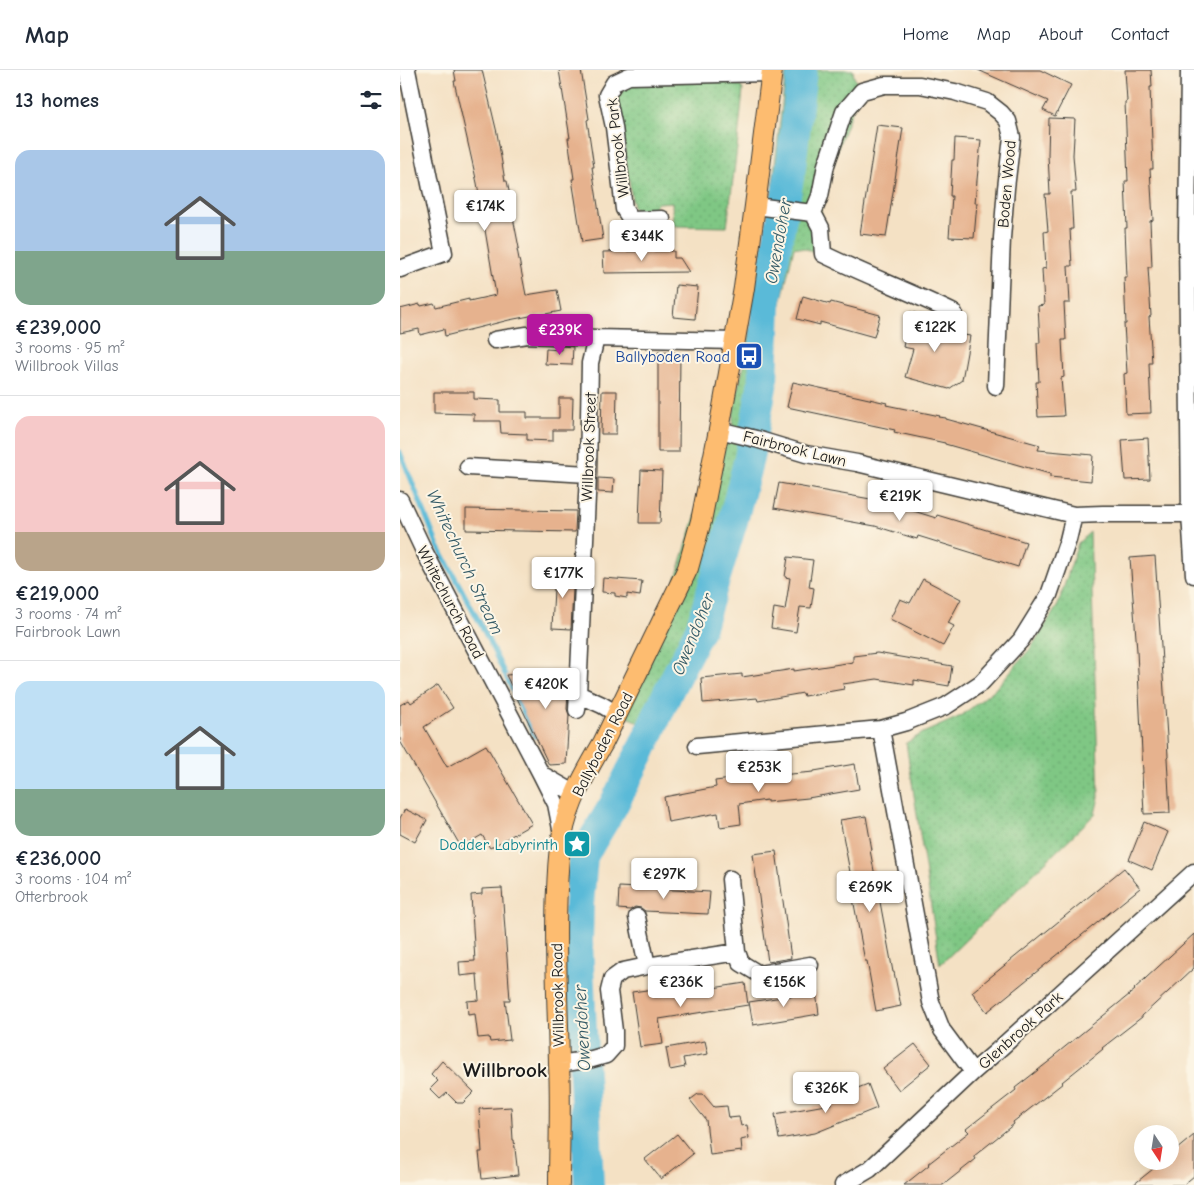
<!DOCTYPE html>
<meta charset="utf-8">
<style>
body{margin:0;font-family:"Comic Neue",sans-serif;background:#f2f2f3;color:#1f2937;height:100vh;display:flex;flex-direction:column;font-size:19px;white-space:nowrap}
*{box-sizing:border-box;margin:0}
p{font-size:16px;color:#747a83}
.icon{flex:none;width:28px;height:28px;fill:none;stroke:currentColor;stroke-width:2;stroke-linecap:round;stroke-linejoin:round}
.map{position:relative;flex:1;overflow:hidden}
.details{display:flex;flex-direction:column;background:#fff;width:400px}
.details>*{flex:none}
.needle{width:32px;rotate:168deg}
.tools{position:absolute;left:734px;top:1055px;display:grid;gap:10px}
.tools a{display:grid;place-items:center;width:45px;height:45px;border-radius:50%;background:#fff;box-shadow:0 5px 20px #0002;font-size:25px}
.price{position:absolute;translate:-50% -42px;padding:0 11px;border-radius:5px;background:#fff;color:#222;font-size:16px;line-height:32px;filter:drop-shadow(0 1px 2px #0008)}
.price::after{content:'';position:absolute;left:50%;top:30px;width:15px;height:11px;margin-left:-8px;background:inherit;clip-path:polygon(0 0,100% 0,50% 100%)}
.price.selected{background:#b5179e;color:#fff}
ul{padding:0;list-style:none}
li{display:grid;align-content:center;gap:10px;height:265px;padding:0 15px}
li+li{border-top:1px solid #e0e1e3}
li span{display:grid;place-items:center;height:155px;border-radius:15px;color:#555}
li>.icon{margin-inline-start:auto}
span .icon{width:90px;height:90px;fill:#fffc;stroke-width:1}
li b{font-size:21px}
h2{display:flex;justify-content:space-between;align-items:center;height:60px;padding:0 15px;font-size:21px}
header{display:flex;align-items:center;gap:30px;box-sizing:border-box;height:70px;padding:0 25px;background:#fff;border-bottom:1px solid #e0e1e3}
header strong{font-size:24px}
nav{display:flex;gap:28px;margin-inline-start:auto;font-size:18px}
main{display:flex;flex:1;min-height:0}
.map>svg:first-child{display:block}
.grass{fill:url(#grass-dots);stroke:#4e7250}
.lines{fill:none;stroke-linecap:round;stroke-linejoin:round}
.stream{stroke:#5abad8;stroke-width:5}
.river{stroke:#5abad8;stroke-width:30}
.building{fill:#e6b28e}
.minor-casing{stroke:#3c3a35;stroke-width:19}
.major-casing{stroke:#3c3a35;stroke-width:22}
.minor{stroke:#fff;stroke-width:16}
.major{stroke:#fdbc6f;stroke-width:20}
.labels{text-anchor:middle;stroke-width:4;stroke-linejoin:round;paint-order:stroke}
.street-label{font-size:16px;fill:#1c1c1c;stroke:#fcf5e5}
.transit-label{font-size:16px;fill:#164399;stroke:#fcf5e5;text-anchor:end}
.culture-label{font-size:16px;fill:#0d838f;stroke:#fcf5e5;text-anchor:end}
.water-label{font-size:18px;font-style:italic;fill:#355b67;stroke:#fcf5e5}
.district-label{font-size:21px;font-weight:bold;fill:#1c1c1c;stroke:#fcf5e5}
</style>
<header>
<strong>Map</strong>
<nav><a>Home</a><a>Map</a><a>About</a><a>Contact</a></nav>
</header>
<main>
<section class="details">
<h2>13 homes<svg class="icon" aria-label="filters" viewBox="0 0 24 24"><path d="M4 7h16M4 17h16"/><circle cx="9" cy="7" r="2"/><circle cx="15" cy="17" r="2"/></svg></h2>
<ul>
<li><span style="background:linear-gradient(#a9c7e8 65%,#7fa58c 0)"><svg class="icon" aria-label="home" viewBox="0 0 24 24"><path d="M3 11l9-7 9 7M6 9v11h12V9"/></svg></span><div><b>€239,000</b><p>3 rooms · 95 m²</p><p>Willbrook Villas</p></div></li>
<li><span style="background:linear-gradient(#f6c9c9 75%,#b9a48a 0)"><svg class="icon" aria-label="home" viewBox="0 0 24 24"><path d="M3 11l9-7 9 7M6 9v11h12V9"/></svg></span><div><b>€219,000</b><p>3 rooms · 74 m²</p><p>Fairbrook Lawn</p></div></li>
<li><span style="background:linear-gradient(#bfe0f5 70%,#7fa58c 0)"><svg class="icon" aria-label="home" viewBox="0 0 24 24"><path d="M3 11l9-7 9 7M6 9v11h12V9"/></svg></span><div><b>€236,000</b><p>3 rooms · 104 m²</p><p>Otterbrook</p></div></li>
</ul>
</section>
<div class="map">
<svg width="794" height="1115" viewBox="0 0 794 1115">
<defs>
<pattern id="grass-dots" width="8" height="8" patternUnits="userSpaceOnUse" patternTransform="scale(1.25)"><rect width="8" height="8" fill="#7fc784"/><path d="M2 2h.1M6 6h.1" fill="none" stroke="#6daa71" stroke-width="1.8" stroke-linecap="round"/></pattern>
</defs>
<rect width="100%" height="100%" fill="#fcf5e5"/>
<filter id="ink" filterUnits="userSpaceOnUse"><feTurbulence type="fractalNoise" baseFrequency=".02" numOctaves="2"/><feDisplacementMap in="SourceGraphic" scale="10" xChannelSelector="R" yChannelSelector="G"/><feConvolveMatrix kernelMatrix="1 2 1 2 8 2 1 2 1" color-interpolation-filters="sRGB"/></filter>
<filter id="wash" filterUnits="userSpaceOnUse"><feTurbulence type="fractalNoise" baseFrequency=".0096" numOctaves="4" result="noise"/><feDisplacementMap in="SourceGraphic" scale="20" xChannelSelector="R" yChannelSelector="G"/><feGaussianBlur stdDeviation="1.12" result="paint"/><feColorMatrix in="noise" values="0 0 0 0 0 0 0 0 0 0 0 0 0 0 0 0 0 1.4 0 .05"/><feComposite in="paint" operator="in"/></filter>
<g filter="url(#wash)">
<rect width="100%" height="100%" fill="#f4e1c4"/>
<path class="grass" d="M386,0H453L454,7L460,18L420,127L423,184L402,178L394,177L363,311L349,388L333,451L300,559L268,622L251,661L219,641L261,556L322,361L332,359L335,328L346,289L354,229L371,130Z
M326,10L332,14L340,15L343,20L338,70L327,157L273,156L272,132L257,133L252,142L240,143L233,138L218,29L224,19L238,13Z
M690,462L699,727L695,744L540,895L506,673L523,663L561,646L595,619L631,578L658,535L678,473Z"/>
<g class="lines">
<path class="stream" d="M0,382L38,476L81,555L135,666"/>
<path class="river" d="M189,1115L178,872L179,835L183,786L213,736L243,677L268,622L300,559L333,451L349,388L363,311L366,235L391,97L402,0"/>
</g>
<g id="blocks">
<path class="building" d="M54,0H82L97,63L105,111H107L111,131L110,132L119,178L117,179L126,225L157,220L161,241L135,246V245L109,250L45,266L44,259L20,265L19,259L0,263V239L20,234L21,236L34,233L36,237L69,229V231L96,225L84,154L77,113L54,11H56Z
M159,0H181L189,49L187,50L194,97H192L203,169L182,172L172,109H174L168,68H170Z
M578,0H640L671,15L655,46L643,40L648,31Z
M725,0H751L752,17H750L753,99H750L753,150L750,151L752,197H748L751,246L749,247L752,293H749L751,343L726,344L724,304L727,303L724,254H726L724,207H727L725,158H727L725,111H728L725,32L727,31Z
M649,48L675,49L673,85L676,122H671L673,159H670L672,196H668L670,233H664L666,270H662L664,307L661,308L664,346L638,347L636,312H639L637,273H640L638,236L644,235L642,199L646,198L644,162L648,161L645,124H650L648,85Z
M477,55L503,58L486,167L460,164Z
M555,68L581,70L577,110L575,133H577L574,168L549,167L552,126H550L552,90H554Z
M242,181H274V188H280L289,202L204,203L203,182Z
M276,215L298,217L295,249L273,247Z
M403,226L430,234L431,232L480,245L474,267L420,252V255L397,249Z
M510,242L537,248L535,260L570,266L562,310L549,319L505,307L513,279L503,277Z
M161,276L173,277L172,295L145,294L146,279L161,280Z
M258,282L280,283L279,382H258Z
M393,312L487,333L486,335L540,346L539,347L546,348V349L640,375L638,380L693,385L691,411L650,407V404L545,374V373L494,362L495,360L387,337Z
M202,321H217L216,364H201Z
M34,322H74V329L100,330V342H127V348H159V328H173L172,360H153V371L127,370V364L101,363L100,351H74V344L34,343Z
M748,368L750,409L725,410L722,370Z
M241,400L262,401L260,453H239Z
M198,408L214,409L213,423L198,422Z
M379,413L482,431L536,448L537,445L626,472L618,497L518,466L517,469L475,456L374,438Z
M66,439L176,441L175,462L66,460Z
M755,486L767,667L768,687L767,688L770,743L744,744L742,703H743L737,581L730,488Z
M388,487L413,490L409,517L414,518L411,538L400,537L396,562L371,558L374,538L385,540L390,508L385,507Z
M155,499L174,500L171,559L152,558Z
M203,508L242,511L240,526L227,524V528L215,526V523L202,522Z
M523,509L561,529L548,553L554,556L543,576L490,549L500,529L510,533Z
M477,583L552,596L549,616L514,610V615L477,609L443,614L444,619L404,626L403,623L358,631L357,628L303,633L301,608L342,604V607L394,599V601L453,592V586Z
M169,600L167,639L169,645L166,694L149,695L106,605Z
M38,615L53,638L24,657L47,697L86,675L132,754L90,778L82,765L61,777L0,671V635L9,630L11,633Z
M455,694L459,719L408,728L367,732V730L339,734L341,754L320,757L318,743L268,752L264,727L316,717L315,711L356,706V707L414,702V701Z
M5,739L27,750L15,772L0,764V748Z
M466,746L472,780H470L480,832L493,902H494L501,936L476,941L467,891H465L448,803L450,802L440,750Z
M744,752L768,762L752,800L729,790Z
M376,781L391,888L368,892L353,784Z
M724,798L740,818L587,942L572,922Z
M219,817L310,822L308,844L245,841L241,838L235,837L230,840L218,839Z
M102,818L110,930H105L110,970L90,972L89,967L78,968L75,944L68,945L67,931L79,930L77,904L60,906L59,892L75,891L71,825L82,824V819Z
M794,864V898L742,946V947L702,978L703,979L662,1012L663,1013L613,1052L614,1054L574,1086L576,1089L543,1115H504L529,1095L528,1094L569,1062L566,1059L616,1020L615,1018L656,986L655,985L735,920L734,919Z
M345,913L348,935L259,949L263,974L240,977L232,922L254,919L255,927Z
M416,922L419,944L353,955L349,932Z
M305,971L308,984L283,988L285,997L270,1000L266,978Z
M515,974L531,994L499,1020L483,999Z
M42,991L74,1022L63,1033H57L47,1023L40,1029L30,1019L38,1011L31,1004Z
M468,1014L477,1038L415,1063L379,1069L375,1044L431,1034L430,1029Z
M298,1024H303L314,1037L327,1036L329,1048L339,1047L341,1056L347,1055L349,1068L341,1070L342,1081L310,1085L306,1050L290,1030Z
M111,1037L113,1070H114L118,1105L82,1109L79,1082H82L79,1039Z
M277,1064L293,1084L261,1109L245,1089Z
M794,1065V1106L783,1115H733L763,1091H770V1085Z"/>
</g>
</g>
<g filter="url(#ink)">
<use href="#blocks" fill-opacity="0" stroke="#3c3a35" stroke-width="1"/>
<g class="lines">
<g class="minor-casing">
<path id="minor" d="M789,0L787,166L790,444L794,505
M355,136L413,143L420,126L426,95L444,42L462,21L484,15H520L555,22L587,32L601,43L608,51L612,67L606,118L602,168L596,316
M413,143L421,158L423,184C466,205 511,222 554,243
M262,149L231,150L224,139L214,57L207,25L214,13L229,6L372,3
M0,199L44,183L7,0
M95,270L127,265L196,268
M319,360L356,369L406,384L457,393L674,445L703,444H790
M68,397L188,404
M0,430L24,481L141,704L156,734L162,764
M177,640L178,624
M217,644L202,635L178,624L188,404L190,293L196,268L335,271
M481,659L531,932L542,960L573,1002
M297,676L481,659L506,652L546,636L581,613L621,570L649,525L668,470L674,445
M141,704L176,724
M330,809L337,882
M237,847L247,896
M159,994L192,989L206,985L214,976V961L209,921L212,909L223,901L247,896L337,882L341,893L359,904L410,895
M443,1115L470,1099L573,1002L596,982L794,802"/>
</g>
<g class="major-casing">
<path id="major" d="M159,1115C159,1075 161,1034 159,994C158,936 154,878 157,819C158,802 158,784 162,767C168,733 186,702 203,673L288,498L301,451L319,360L344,218L355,136L372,0"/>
</g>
<use href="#minor" class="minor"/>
<use href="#major" class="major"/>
</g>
</g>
<defs>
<g id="bus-square" transform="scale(1.4375)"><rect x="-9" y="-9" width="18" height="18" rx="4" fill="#1a4fb4" stroke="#fcf5e5"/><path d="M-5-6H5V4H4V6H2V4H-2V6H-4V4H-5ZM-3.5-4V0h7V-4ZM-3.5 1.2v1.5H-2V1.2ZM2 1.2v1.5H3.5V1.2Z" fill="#fff"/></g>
<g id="sight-square" transform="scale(1.4375)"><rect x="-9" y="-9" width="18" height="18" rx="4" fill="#0f9aa8" stroke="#fcf5e5"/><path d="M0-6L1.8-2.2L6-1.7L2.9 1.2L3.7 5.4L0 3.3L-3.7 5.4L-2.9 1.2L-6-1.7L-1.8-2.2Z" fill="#fff"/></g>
</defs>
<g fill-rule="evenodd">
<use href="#bus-square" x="349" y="286"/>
<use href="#sight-square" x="177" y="774"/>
</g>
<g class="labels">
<g class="street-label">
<text transform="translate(217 78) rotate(-97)" y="6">Willbrook Park</text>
<text transform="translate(606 114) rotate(-85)" y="6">Boden Wood</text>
<text transform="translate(188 377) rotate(-88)" y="6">Willbrook Street</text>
<text transform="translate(395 378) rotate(14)" y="6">Fairbrook Lawn</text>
<text transform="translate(51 532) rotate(62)" y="6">Whitechurch Road</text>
<text transform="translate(202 674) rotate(-63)" y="6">Ballyboden Road</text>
<text transform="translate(157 925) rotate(-91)" y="6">Willbrook Road</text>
<text transform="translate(620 960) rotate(-42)" y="6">Glenbrook Park</text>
</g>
<g class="transit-label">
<text x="330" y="292">Ballyboden Road</text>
</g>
<g class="culture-label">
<text x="158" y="780">Dodder Labyrinth</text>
</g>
<g class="water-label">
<text transform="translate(378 171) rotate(-80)" y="6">Owendoher</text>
<text transform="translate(65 492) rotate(65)" y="6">Whitechurch Stream</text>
<text transform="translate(293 564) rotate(-68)" y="6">Owendoher</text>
<text transform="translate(182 958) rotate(-93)" y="6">Owendoher</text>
</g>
<g class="district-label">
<text x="105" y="1007">Willbrook</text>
</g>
</g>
</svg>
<div class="tools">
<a><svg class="needle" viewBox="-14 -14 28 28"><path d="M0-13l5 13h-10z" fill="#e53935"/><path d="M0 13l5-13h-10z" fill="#747a83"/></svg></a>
</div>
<b class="price" style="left:85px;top:162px">€174K</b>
<b class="price" style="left:242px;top:192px">€344K</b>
<b class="price" style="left:535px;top:283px">€122K</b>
<b class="price selected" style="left:160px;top:286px">€239K</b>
<b class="price" style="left:500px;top:452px">€219K</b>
<b class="price" style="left:163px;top:529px">€177K</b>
<b class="price" style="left:146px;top:640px">€420K</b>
<b class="price" style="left:359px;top:723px">€253K</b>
<b class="price" style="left:264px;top:830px">€297K</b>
<b class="price" style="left:470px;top:843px">€269K</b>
<b class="price" style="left:281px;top:938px">€236K</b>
<b class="price" style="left:384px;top:938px">€156K</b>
<b class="price" style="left:426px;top:1044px">€326K</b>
</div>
</main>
